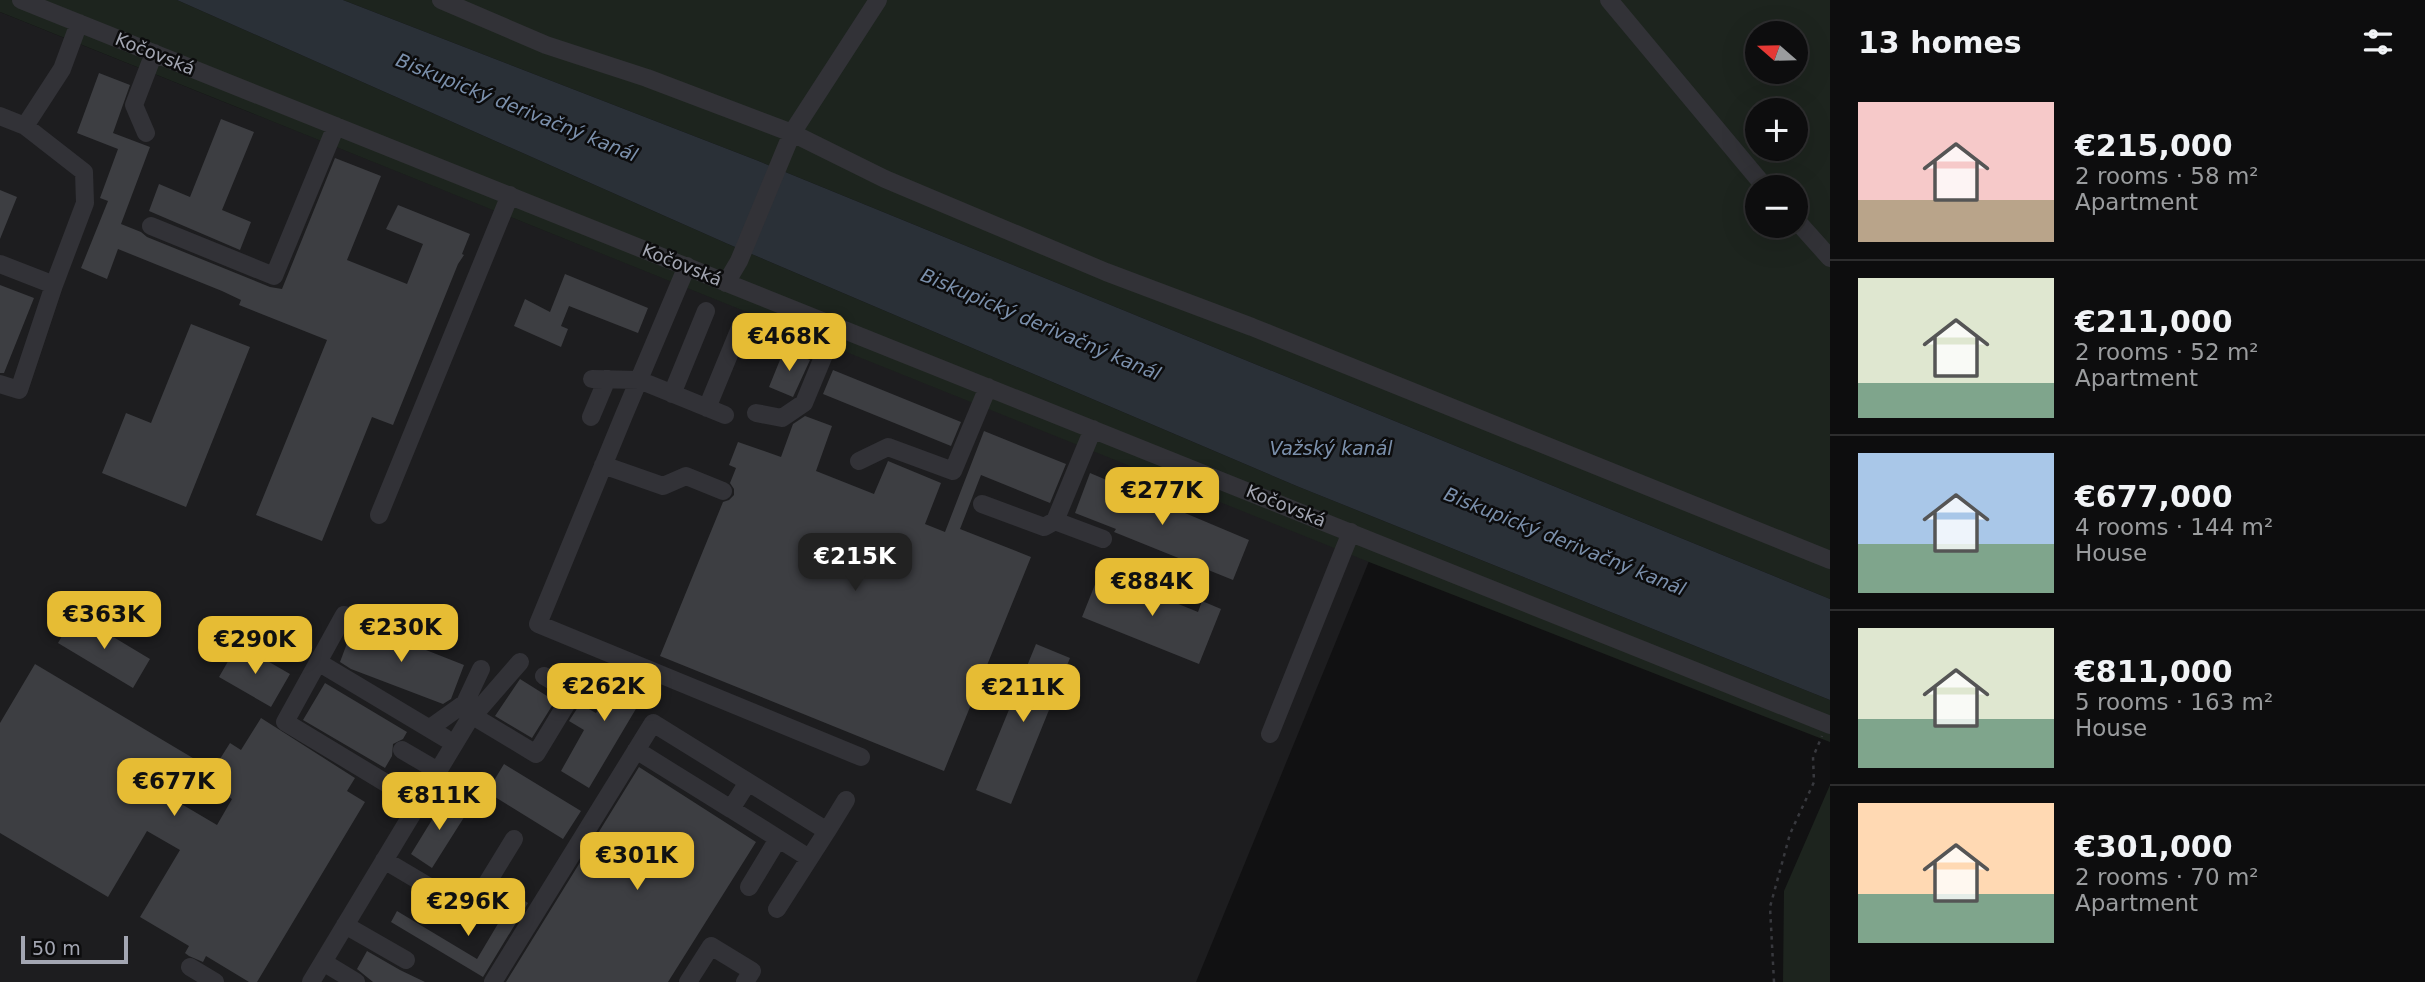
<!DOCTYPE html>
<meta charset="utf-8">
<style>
body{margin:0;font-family:"DejaVu Sans",sans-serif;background:#1b1b1c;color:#f1f3f6;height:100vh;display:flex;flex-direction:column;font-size:26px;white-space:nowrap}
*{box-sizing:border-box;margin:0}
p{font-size:23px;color:#9a9c9e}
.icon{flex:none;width:38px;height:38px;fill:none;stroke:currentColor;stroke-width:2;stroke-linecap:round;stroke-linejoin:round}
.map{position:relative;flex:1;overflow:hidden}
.drawer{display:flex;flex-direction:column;background:#0d0d0e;width:595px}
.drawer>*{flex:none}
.needle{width:46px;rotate:290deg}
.controls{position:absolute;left:1745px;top:21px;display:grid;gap:14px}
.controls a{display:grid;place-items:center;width:63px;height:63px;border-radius:50%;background:#0d0d0e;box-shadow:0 7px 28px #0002,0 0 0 2px #2d2d2e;font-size:35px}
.scale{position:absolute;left:21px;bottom:18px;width:107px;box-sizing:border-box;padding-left:7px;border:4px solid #a3a6b2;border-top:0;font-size:19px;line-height:24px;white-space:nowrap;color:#a3a6b2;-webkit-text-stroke:5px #0c0c0d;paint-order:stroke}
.price{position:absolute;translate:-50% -60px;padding:0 16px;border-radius:14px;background:#e6bc34;color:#111;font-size:23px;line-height:46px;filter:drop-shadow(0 2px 4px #0008)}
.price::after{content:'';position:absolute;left:50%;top:42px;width:21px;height:16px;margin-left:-10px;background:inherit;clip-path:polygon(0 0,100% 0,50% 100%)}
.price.active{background:#222;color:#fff}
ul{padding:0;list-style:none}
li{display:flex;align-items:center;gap:21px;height:175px;padding:0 28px}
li+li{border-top:2px solid #2d2d2e}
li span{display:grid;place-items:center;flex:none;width:196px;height:140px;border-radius:0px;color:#555}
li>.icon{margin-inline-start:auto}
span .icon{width:84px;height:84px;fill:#fffc;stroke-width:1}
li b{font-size:30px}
h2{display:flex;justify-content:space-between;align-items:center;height:84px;padding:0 28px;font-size:30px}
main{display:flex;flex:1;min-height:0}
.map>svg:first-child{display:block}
.built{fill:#1d1d1f}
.green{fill:#1d241e;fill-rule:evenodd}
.water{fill:#2a3037}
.building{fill:#3d3e42;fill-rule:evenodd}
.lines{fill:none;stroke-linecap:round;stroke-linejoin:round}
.path{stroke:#38393e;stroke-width:2.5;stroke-dasharray:3.5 5;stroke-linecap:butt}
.minor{stroke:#323237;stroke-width:18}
.labels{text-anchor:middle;stroke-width:5;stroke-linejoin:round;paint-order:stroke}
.street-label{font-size:18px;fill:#a3a6b2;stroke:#0c0c0d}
.water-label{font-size:19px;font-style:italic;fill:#7b90ac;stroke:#0c0c0d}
</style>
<main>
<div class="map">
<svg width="1830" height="982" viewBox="0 0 1830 982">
<rect width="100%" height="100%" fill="#111112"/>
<path class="built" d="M0,12L1369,561L1196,982H0Z"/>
<path class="green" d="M0,0H177L728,244L1299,487L1830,700V742L1369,562L0,12Z
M343,0H1830V599L756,160ZM1757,33H1796V72H1757ZM1757,110H1796V149H1757ZM1757,187H1796V226H1757Z
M1830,785V982H1783L1784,891Z"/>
<path class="water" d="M177,0H343L756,160L1830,599V700L1299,487L728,244Z"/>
<path class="building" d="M99,73L130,85L113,133L150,147L121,224L141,232L147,237L270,287L282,289L335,158L381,176L347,260L407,284L423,244L386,229L398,205L470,234L462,254L464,255L458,264L393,425L372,417L322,541L256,515L327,340L239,305L241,300L222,291L118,249L107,279L81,268L108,201L100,198L118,149L77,133Z
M221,119L254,132L222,210L251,222L240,250L149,211L159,184L190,197Z
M0,190L17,197L0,239Z
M565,274L648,308L638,333L569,306L561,326L568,329L561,347L514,326L525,299L550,312Z
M0,285L34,298L4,373H0Z
M191,324L250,347L186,507L102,473L126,413L151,423Z
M784,350L810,360L793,397L769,387Z
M833,370L961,422L951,446L823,394Z
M805,416L832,426L816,471L874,494L888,461L941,483L925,524L945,532L984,431L1066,464L1050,503L981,475L960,529L1031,557L944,771L660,656L723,502L729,500L734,495V489L730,483L736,468L729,465L738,442L781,457L793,424Z
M1090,473L1249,540L1233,580L1114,532L1116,529L1075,513Z
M1100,572L1198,612L1202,601L1221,609L1199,664L1082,617Z
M75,614L150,659L133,688L58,643Z
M355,622L464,665L451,699L443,704L351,669L340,662Z
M238,644L290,674L271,707L219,677Z
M1036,644L1070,658L1011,804L976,790Z
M35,664L213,770L230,743L241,750L261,718L355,778L347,791L365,802L257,982H249L206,956L203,962L189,956L185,953L189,946L140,917L180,850L147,831L108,897L0,833V723ZM193,776L232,799L217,825L178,802Z
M601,665L652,683L645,704L640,702L589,788L561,771L584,730L569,721L580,704L596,713L610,691L594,685Z
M520,679L555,701L532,738L495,716Z
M325,683L407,732L403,739L393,744L392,756L385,768L303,720Z
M504,764L581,811L563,839L487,792Z
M639,767L756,842L668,982H506Z
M446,797L468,811L432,868L411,854Z
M515,895L528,903L483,977L391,922L397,911L477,959Z
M367,951L400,970L425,982H373L357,969Z"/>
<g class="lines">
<path class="path" d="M1774,982L1770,907L1790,834L1814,782L1813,757L1822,736"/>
<path class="minor" d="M21,0L1830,725
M441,0L546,45L647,78L792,133L885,179L1106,272L1252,327L1830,560
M1609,0L1765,187
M0,116L25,126L62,69L79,23
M146,133L134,105L154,53
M1796,220L1830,258
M151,226L274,276L336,126
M0,264L54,285
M687,266L624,415L538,624L861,757
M726,283L739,261L792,133L878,0
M592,379L639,380L725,415
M0,384L19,390L54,285L85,203L84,172L25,126
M672,394L706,311
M707,408L740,328
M756,413L782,418L804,403L836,326
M591,417L607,379
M1093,429L1055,521L1103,539
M859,461L888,447L953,471L988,387
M603,465L663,486L686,476L723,491
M982,504L1044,527L1055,521
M379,515L510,195
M344,615L285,722L419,803
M318,662L445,738
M473,716L536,754L573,693L544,676
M430,728L465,703L481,669
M1270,734L1351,532
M402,750L438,771
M636,750L731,809
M748,782L731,809L809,858
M384,860L470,911L514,839
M749,887L778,839
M777,909L827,831
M345,925L406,960
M323,962L356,982
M190,967L215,982
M311,982L467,723L520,662
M493,982L653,723L827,831L846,800
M688,982L711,946L752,971L745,982"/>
</g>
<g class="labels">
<g class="street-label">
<text transform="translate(155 54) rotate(22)" y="6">Kočovská</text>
<text transform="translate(682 265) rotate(22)" y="6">Kočovská</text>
<text transform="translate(1286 506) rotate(22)" y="6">Kočovská</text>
</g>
<g class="water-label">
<text transform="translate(517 107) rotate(22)" y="7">Biskupický derivačný kanál</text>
<text transform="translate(1041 324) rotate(23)" y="7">Biskupický derivačný kanál</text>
<text x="1331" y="455">Važský kanál</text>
<text transform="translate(1565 541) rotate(22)" y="7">Biskupický derivačný kanál</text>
</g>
</g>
</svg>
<div class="controls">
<a><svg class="needle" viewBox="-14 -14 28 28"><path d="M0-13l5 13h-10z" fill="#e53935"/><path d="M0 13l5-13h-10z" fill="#9a9c9e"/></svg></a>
<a>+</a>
<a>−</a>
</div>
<div class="scale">50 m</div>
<b class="price" style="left:789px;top:373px">€468K</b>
<b class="price" style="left:1162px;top:527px">€277K</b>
<b class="price active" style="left:855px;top:593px">€215K</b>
<b class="price" style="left:1152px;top:618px">€884K</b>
<b class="price" style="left:104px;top:651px">€363K</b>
<b class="price" style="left:401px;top:664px">€230K</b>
<b class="price" style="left:255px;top:676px">€290K</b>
<b class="price" style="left:604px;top:723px">€262K</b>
<b class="price" style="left:1023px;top:724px">€211K</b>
<b class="price" style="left:174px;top:818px">€677K</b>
<b class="price" style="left:439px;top:832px">€811K</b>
<b class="price" style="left:637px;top:892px">€301K</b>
<b class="price" style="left:468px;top:938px">€296K</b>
</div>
<section class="drawer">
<h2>13 homes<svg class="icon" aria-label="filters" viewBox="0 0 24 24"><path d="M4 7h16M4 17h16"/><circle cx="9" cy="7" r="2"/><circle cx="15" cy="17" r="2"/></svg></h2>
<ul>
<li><span style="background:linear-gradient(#f6c9c9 70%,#b9a48a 0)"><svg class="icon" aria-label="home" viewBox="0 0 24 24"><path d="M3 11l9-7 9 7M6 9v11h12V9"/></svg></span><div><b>€215,000</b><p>2 rooms · 58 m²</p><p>Apartment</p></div></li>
<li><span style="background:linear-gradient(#dfe7d0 75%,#7fa58c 0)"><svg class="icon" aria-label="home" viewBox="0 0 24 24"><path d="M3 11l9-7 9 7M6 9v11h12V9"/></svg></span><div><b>€211,000</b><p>2 rooms · 52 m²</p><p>Apartment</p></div></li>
<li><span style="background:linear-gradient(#a9c7e8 65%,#7fa58c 0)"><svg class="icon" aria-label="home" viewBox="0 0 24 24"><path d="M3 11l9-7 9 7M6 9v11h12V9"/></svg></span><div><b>€677,000</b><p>4 rooms · 144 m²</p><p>House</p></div></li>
<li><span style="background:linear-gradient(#dfe7d0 65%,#7fa58c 0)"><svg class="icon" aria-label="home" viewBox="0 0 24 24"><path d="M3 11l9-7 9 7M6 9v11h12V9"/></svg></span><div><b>€811,000</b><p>5 rooms · 163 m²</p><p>House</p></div></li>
<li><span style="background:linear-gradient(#ffd9b3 65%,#7fa58c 0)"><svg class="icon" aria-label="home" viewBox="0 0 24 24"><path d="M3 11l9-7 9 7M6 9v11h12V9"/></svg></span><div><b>€301,000</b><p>2 rooms · 70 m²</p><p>Apartment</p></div></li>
</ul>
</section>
</main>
